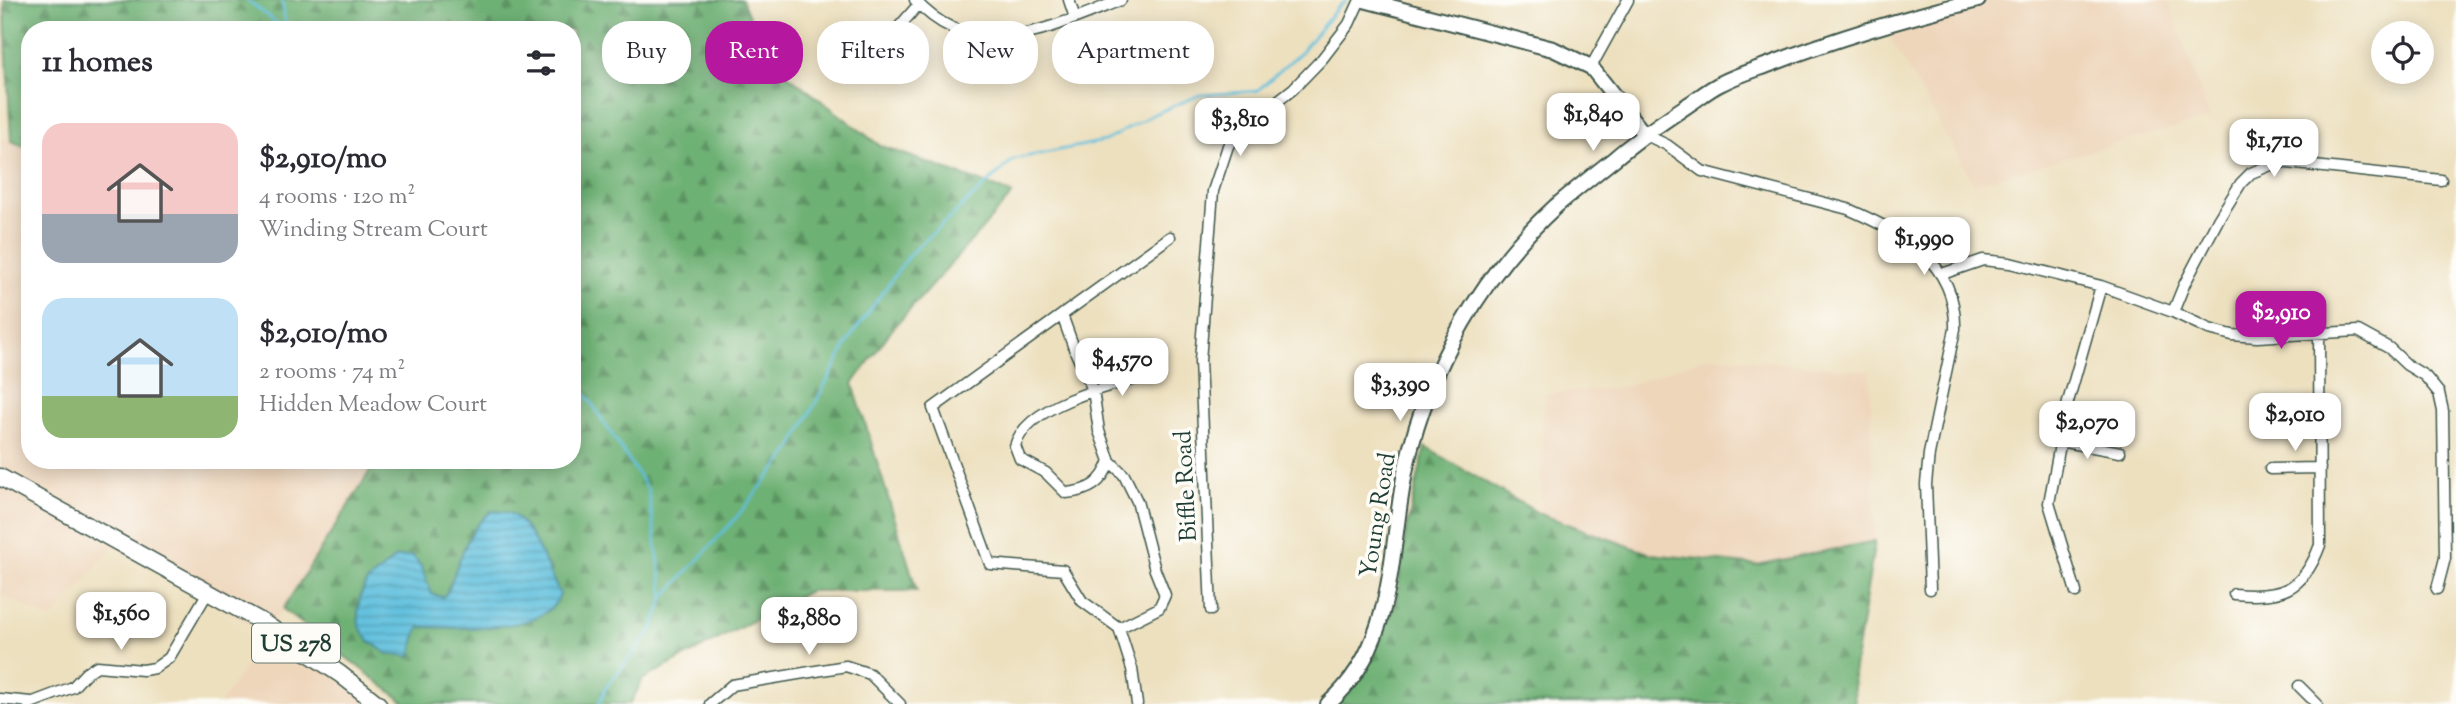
<!DOCTYPE html>
<meta charset="utf-8">
<style>
body{margin:0;font-family:"Sorts Mill Goudy",serif;background:#f7f7f7;color:#2b2b33;height:100vh;display:flex;flex-direction:column;font-size:26px;white-space:nowrap}
*{box-sizing:border-box;margin:0}
p{font-size:23px;color:#7c7c81}
.icon{flex:none;width:38px;height:38px;fill:none;stroke:currentColor;stroke-width:2;stroke-linecap:round;stroke-linejoin:round}
.map{position:relative;flex:1;overflow:hidden}
.sheet{position:absolute;left:21px;top:21px;width:560px;height:448px;display:flex;flex-direction:column;background:#fff;border-radius:28px;box-shadow:0 4px 18px #0003}
.sheet>*{flex:none}
.hud{position:absolute;left:602px;top:21px;width:665px;height:63px;display:flex;gap:14px}
.buttons{position:absolute;left:2371px;top:21px;display:grid;gap:14px}
.buttons a{display:grid;place-items:center;width:63px;height:63px;border-radius:50%;background:#fff;box-shadow:0 4px 18px #0003;font-size:35px}
.price{position:absolute;translate:-50% -60px;padding:0 16px;border-radius:14px;background:#fff;color:#222;font-size:23px;line-height:46px;filter:drop-shadow(0 2px 4px #0008)}
.price::after{content:'';position:absolute;left:50%;top:42px;width:21px;height:16px;margin-left:-10px;background:inherit;clip-path:polygon(0 0,100% 0,50% 100%)}
.price.current{background:#b5179e;color:#fff}
ul{padding:0;list-style:none}
li{display:flex;align-items:center;gap:21px;height:175px;padding:0 21px}
li span{display:grid;place-items:center;flex:none;width:196px;height:140px;border-radius:21px;color:#555}
li>.icon{margin-inline-start:auto}
span .icon{width:84px;height:84px;fill:#fffc;stroke-width:1}
li b{font-size:30px}
h2{display:flex;justify-content:space-between;align-items:center;height:84px;padding:0 21px;font-size:30px}
.pill{padding:0 24px;border-radius:28px;background:#fff;box-shadow:0 4px 18px #0003;font-size:24px;line-height:63px}
.pill.current{background:#b5179e;color:#fff}
.map>svg:first-child{display:block}
.built{fill:#eed6bb}
.forest{fill:url(#forest-firs);stroke:#467754;stroke-width:2}
.water{fill:url(#water-rules);stroke:#407e89;stroke-width:2}
.lines{fill:none;stroke-linecap:round;stroke-linejoin:round}
.stream{stroke:#60c0de;stroke-width:2.5}
.street-casing{stroke:#3e5549;stroke-width:13}
.secondary-casing{stroke:#3e5549;stroke-width:18}
.primary-casing{stroke:#3e5549;stroke-width:19}
.street{stroke:#fff;stroke-width:10}
.secondary{stroke:#fff;stroke-width:14}
.primary{stroke:#fff;stroke-width:16}
.labels{text-anchor:middle;stroke-width:7;stroke-linejoin:round;paint-order:stroke}
.shield{fill:#fdfcf7;stroke:#62766e;stroke-width:2}
.shield-label{font-size:23px;font-weight:bold;fill:#1f3d34}
.street-label{font-size:24px;fill:#1f3d34;stroke:#fdfcf7}
</style>
<div class="map">
<svg width="2456" height="704" viewBox="0 0 2456 704">
<defs>
<pattern id="forest-firs" width="22" height="20" patternUnits="userSpaceOnUse" patternTransform="scale(1.75)"><rect width="22" height="20" fill="#6eb175"/><path d="M5 1l3.5 6h-7zM16 11l3.5 6h-7z" fill="#5a9161"/></pattern>
<pattern id="water-rules" width="6" height="5" patternUnits="userSpaceOnUse" patternTransform="scale(1.75)"><rect width="6" height="5" fill="#60c0de"/><path d="M0 2.5h6" fill="none" stroke="#4f9db5"/></pattern>
</defs>
<rect width="100%" height="100%" fill="#fdfcf7"/>
<filter id="ink" filterUnits="userSpaceOnUse"><feTurbulence type="fractalNoise" baseFrequency=".0143" numOctaves="2"/><feDisplacementMap in="SourceGraphic" scale="14" xChannelSelector="R" yChannelSelector="G"/><feConvolveMatrix kernelMatrix="1 2 1 2 8 2 1 2 1" color-interpolation-filters="sRGB"/></filter>
<filter id="wash" filterUnits="userSpaceOnUse"><feTurbulence type="fractalNoise" baseFrequency=".00686" numOctaves="4" result="noise"/><feDisplacementMap in="SourceGraphic" scale="28" xChannelSelector="R" yChannelSelector="G"/><feGaussianBlur stdDeviation="1.57" result="paint"/><feColorMatrix in="noise" values="0 0 0 0 0 0 0 0 0 0 0 0 0 0 0 0 0 1.4 0 .05"/><feComposite in="paint" operator="in"/></filter>
<g filter="url(#wash)">
<rect width="100%" height="100%" fill="#ede0bf"/>
<path class="built" d="M1982,0H2168L2210,118L1974,184L1886,31Z
M0,137L30,148V460H377L267,634L322,667L370,704H220L267,634L113,547L51,620L0,594Z
M1709,356L1870,371L1875,541L1757,565L1651,554L1540,514L1543,419L1546,394L1624,387Z"/>
<path class="forest" d="M4,0H742L767,59L879,145L1013,194L890,332L853,384L917,591H809L643,679L630,704H407L283,609L377,460H572V30H30V148L11,141Z
M1425,447L1540,514L1651,554L1757,565L1875,541L1853,674L1855,704H1335L1365,674L1396,602L1406,531Z"/>
<path class="water" d="M492,511C497,512 504,511 509,513C531,522 549,573 560,594C548,635 453,628 420,627C413,637 415,645 411,656L388,654L369,641L359,626L358,610L360,597L366,583L396,557L413,556C428,572 423,580 433,595L443,597L448,591C459,563 466,529 492,511Z"/>
<g class="lines">
<path class="stream" d="M247,0L286,30
M282,0L286,28
M572,373L648,490L664,597L652,630L606,687L599,704
M664,597L735,519L790,451L850,338L910,254L1014,159L1105,141L1154,114L1200,95L1257,91L1301,52L1338,7L1346,1"/>
</g>
</g>
<g filter="url(#ink)">
<g class="lines">
<g class="street-casing">
<path id="street" d="M915,0C975,67 1052,27 1121,0
M1069,0L1075,18
M884,44L919,4
M1591,67L1628,0
M1644,134L1667,145L1702,171L1848,209C1903,233 1957,262 1955,329L1929,454L1926,484L1930,589
M1942,274L1983,260L2010,263L2101,286L2173,312L2209,329L2232,335L2257,337L2358,331L2389,348L2407,365L2425,376L2439,393L2443,411L2445,558L2437,589
M2173,312L2184,285L2218,220L2241,183L2251,173L2278,162L2441,180
M1062,315L1075,351L1093,390L1099,431L1110,461L1124,475L1137,501L1155,570L1165,595L1159,608L1119,628
M2060,441L2120,452
M1110,461C1102,483 1090,491 1066,493L1046,473L1020,459L1015,446C1026,406 1106,386 1143,377
M2270,469L2320,468
M2076,592L2049,503L2068,402L2101,286
M2234,594C2280,598 2303,592 2320,545L2319,333
M1211,610L1200,361L1213,191L1228,146L1235,134L1293,89L1322,59L1349,24L1360,0
M2299,686L2317,704
M0,699L31,702
M28,704L73,687L86,673L97,666L143,670L155,668L169,658L208,592
M710,704L732,685L846,666L870,674L900,704
M1137,704L1132,669L1119,628L1082,601L1063,570L990,564L933,408L1170,237"/>
</g>
<g class="secondary-casing">
<path id="secondary" d="M1364,0L1553,49L1591,67L1644,134
M1328,704C1399,642 1388,546 1407,463C1429,367 1483,272 1556,206C1575,190 1595,174 1614,159C1638,138 1664,121 1691,103C1701,96 1711,88 1722,83C1739,74 1758,69 1776,62C1842,36 1909,17 1978,0"/>
</g>
<g class="primary-casing">
<path id="primary" d="M0,477L262,622L340,674L378,704"/>
</g>
<use href="#street" class="street"/>
<use href="#secondary" class="secondary"/>
<use href="#primary" class="primary"/>
</g>
</g>
<g class="labels">
<rect class="shield" x="252" y="623.5" width="88" height="39" rx="5"/>
<g class="shield-label">
<text x="296" y="651">US 278</text>
</g>
<g class="street-label">
<text transform="translate(1185 486) rotate(-93)" y="8">Biffle Road</text>
<text transform="translate(1377 515) rotate(-81)" y="8">Young Road</text>
</g>
</g>
</svg>
<div class="buttons">
<a><svg class="icon" aria-label="locate" viewBox="0 0 24 24"><circle cx="12" cy="12" r="6"/><path d="M12 2v4M12 18v4M2 12h4M18 12h4"/></svg></a>
</div>
<b class="price" style="left:1593px;top:153px">$1,840</b>
<b class="price" style="left:1240px;top:158px">$3,810</b>
<b class="price" style="left:2274px;top:179px">$1,710</b>
<b class="price" style="left:1924px;top:277px">$1,990</b>
<b class="price current" style="left:2281px;top:351px">$2,910</b>
<b class="price" style="left:1122px;top:398px">$4,570</b>
<b class="price" style="left:1400px;top:423px">$3,390</b>
<b class="price" style="left:2295px;top:453px">$2,010</b>
<b class="price" style="left:2087px;top:461px">$2,070</b>
<b class="price" style="left:121px;top:652px">$1,560</b>
<b class="price" style="left:809px;top:657px">$2,880</b>
<div class="hud">
<a class="pill">Buy</a>
<a class="pill current">Rent</a>
<a class="pill">Filters</a>
<a class="pill">New</a>
<a class="pill">Apartment</a>
</div>
<section class="sheet">
<h2>11 homes<svg class="icon" aria-label="filters" viewBox="0 0 24 24"><path d="M4 7h16M4 17h16"/><circle cx="9" cy="7" r="2"/><circle cx="15" cy="17" r="2"/></svg></h2>
<ul>
<li><span style="background:linear-gradient(#f6c9c9 65%,#9aa5b1 0)"><svg class="icon" aria-label="home" viewBox="0 0 24 24"><path d="M3 11l9-7 9 7M6 9v11h12V9"/></svg></span><div><b>$2,910/mo</b><p>4 rooms · 120 m²</p><p>Winding Stream Court</p></div></li>
<li><span style="background:linear-gradient(#bfe0f5 70%,#8fb573 0)"><svg class="icon" aria-label="home" viewBox="0 0 24 24"><path d="M3 11l9-7 9 7M6 9v11h12V9"/></svg></span><div><b>$2,010/mo</b><p>2 rooms · 74 m²</p><p>Hidden Meadow Court</p></div></li>
</ul>
</section>
</div>
